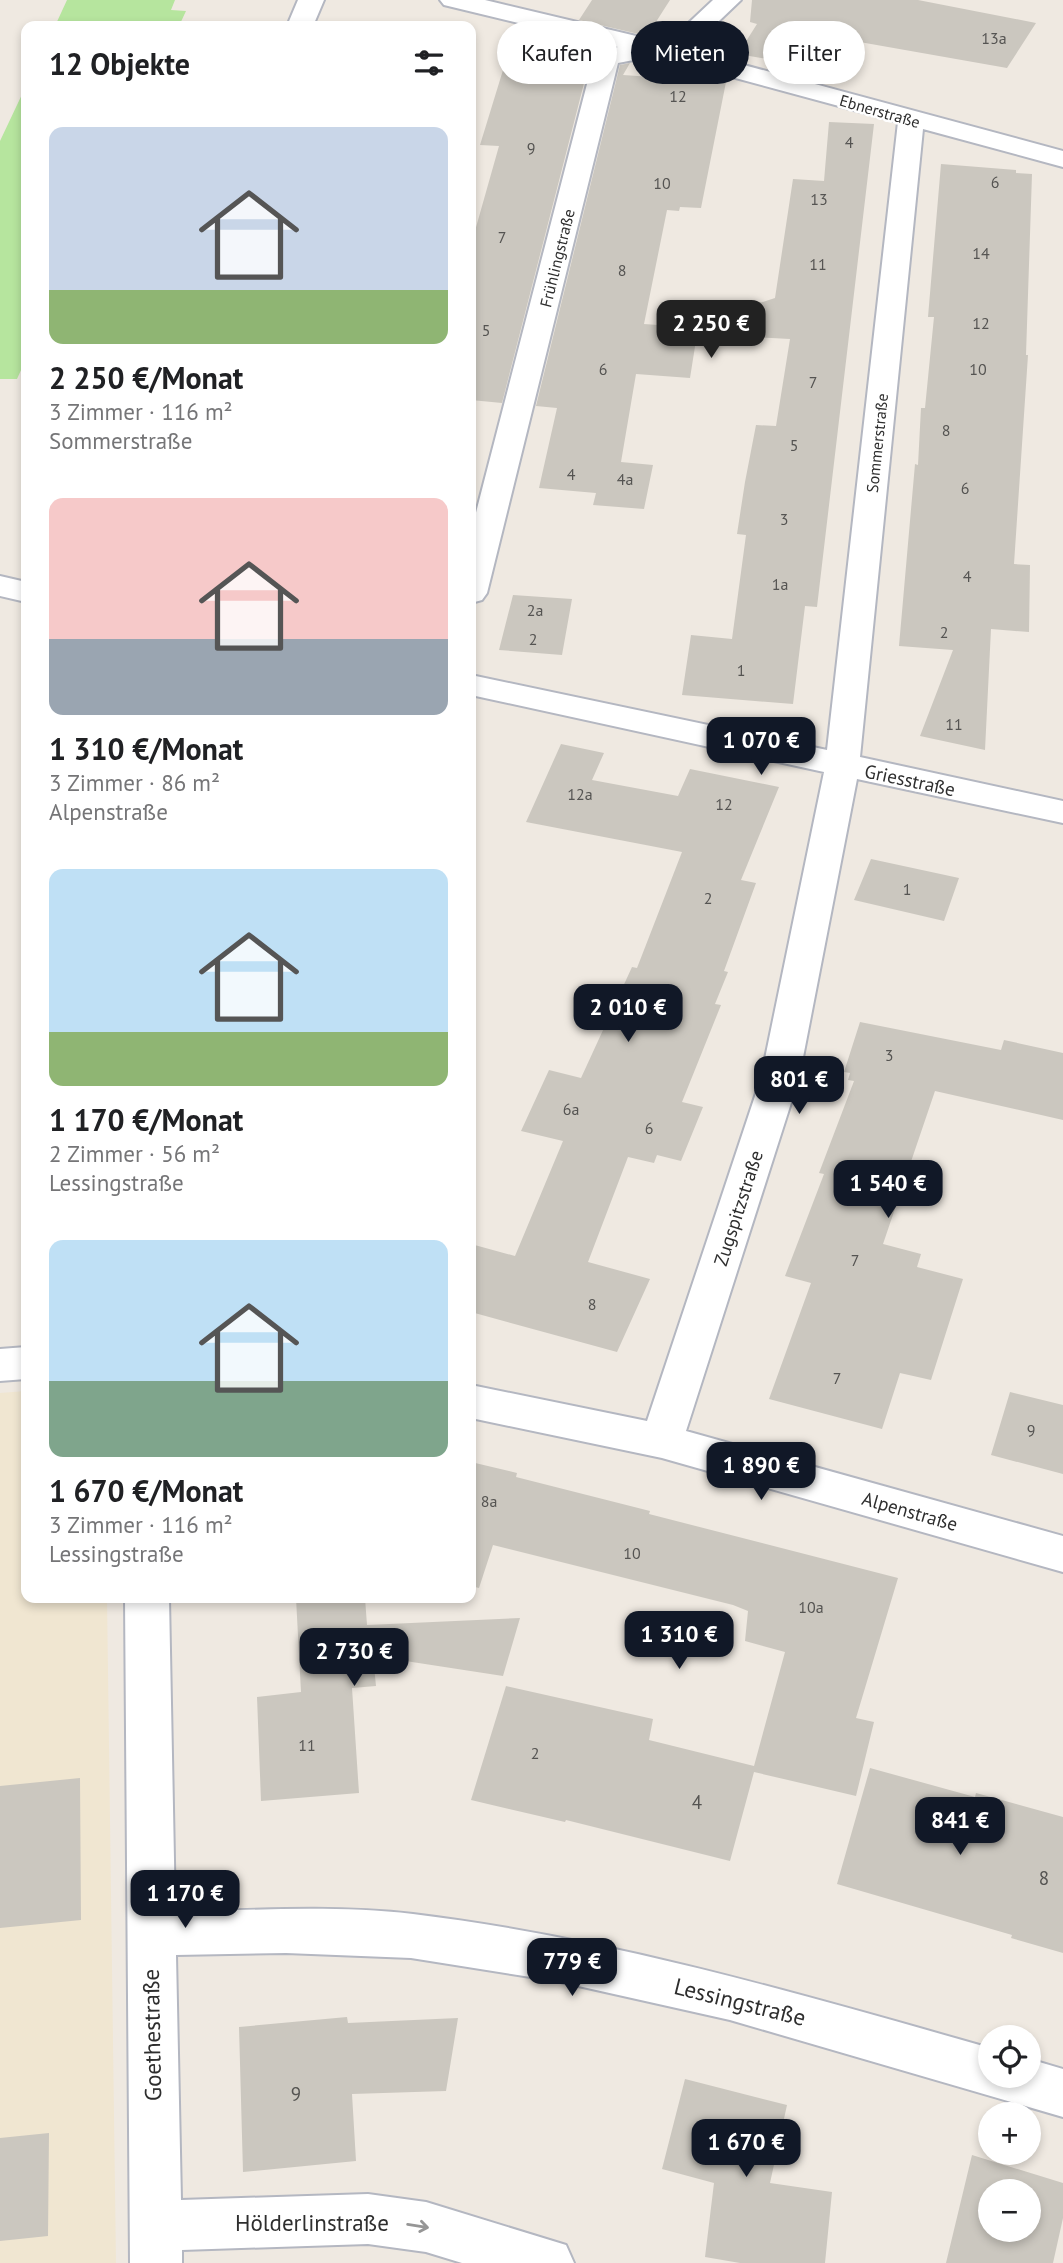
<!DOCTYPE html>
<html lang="de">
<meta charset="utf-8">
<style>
body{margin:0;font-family:"PT Sans",sans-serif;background:#f2f2f2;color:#202124;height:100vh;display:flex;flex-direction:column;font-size:26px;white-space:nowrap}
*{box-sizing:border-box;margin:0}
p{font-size:23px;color:#757577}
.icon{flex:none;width:38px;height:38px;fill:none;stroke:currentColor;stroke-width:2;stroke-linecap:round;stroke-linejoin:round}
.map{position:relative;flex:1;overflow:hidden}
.side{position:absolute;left:21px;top:21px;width:455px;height:1582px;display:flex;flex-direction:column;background:#fff;border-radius:14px;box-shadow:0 4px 10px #0003}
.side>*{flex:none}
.top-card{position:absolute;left:497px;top:21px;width:460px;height:63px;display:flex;gap:14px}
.tools{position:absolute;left:978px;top:2025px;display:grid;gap:14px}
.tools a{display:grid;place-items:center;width:63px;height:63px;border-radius:50%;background:#fff;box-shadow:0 4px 10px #0003;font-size:35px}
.price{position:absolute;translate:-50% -60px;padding:0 16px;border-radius:14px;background:#111827;color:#fff;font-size:23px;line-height:46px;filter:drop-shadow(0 2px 4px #0008)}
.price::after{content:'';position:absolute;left:50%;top:42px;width:21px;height:16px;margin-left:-10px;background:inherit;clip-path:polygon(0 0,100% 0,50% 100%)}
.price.selected{background:#222;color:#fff}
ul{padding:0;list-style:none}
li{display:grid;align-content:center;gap:14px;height:371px;padding:0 28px}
li span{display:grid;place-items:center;height:217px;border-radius:14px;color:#555}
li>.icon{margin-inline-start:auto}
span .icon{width:126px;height:126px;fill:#fffc;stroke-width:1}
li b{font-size:30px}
h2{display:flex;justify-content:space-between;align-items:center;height:84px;padding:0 28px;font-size:30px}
.chip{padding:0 24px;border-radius:32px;background:#fff;box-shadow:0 4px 10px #0003;font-size:24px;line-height:63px}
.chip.selected{background:#111827;color:#fff}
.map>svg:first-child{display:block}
.education{fill:#f0e6d1}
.green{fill:#b6e59e}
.building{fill:#cbc7bf;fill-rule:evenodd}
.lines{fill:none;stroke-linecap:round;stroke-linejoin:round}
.street-casing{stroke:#b4b7c1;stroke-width:4}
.street{fill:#fff;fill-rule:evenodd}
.oneway{stroke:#969696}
.labels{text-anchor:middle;stroke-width:5;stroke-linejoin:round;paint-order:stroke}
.number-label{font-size:16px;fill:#555452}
.far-street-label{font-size:16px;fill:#2e2e2e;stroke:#fff}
.street-label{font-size:19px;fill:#2e2e2e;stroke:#fff}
.near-number-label{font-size:19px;fill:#555452}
.near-street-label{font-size:23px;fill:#2e2e2e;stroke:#fff}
</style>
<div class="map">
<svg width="1063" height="2263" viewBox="0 0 1063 2263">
<rect width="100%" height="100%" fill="#efe9e1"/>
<path class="education" d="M26,1391V1598H107L116,2263H0V1393Z"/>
<path class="green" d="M67,0H175L171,10L186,11L179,26H55Z
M26,86V359L17,379H0V141Z"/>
<path class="building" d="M592,0H670L647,36L579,20Z
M752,0H918L1036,23L1007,68L803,32L785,62L738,54L757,24L750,22Z
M567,37L607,47L597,49L591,56L502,403L471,400V245L499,146L480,145L511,44L560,48Z
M630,63L623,75L726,82L701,208L680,207L679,211L667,210L644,324L686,327L775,298L793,179L824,181L829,122L874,124L817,607L805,606L793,704L682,695L691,635L732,639L746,535L737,534L745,482L756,425L776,426L790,339L697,334L690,378L636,374L621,462L653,465L644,509L593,505L596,493L539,488L557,408L536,406L620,65Z
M941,164L1016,170V173L1032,174L1026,355H1028L1014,564L1030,565L1029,632L991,629L985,750L920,736L953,650L899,646L915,464L918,465L921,408H925L934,317H928Z
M513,595L572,599L562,655L499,650Z
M561,744L604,753L592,780L678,796L690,769L779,787L741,880L756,883L724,971L728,972L715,1004L721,1005L682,1102L703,1107L681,1161L657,1155L654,1163L628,1157L588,1262L650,1279L617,1352L471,1312V1244L515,1256L563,1141L521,1131L549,1070L581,1078L632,967L637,968L682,852L526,822Z
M871,859L959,878L944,921L854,900Z
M860,1022L1001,1050L1004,1040L1063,1053V1120L935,1091L883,1244L921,1254L917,1267L963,1279L931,1380L900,1373L882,1429L769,1399L811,1283L785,1276L824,1174L819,1173L854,1081L848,1080L850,1073L844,1072Z
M1010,1392L1063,1405V1474L991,1455Z
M471,1462L517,1473L516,1477L650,1511L649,1514L898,1578L856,1718L874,1722L856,1796L754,1772L730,1861L566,1820L565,1822L471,1800L506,1686L653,1719L649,1740L754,1766L785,1652L745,1641L748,1611L733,1605L493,1545L479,1588L471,1586Z
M296,1598H365L367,1625L520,1618L503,1676L373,1656L376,1686L352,1688L359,1793L261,1801L257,1697L301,1692Z
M870,1768L975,1797L976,1793L1063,1817V1953L1011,1938L1012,1935L837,1884Z
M80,1778L81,1920L0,1928V1786Z
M347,2017L348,2023L458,2018L446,2091L352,2094L356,2161L243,2172L239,2027Z
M685,2079L787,2105L770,2183L832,2192L825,2263H740L705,2257L714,2183L662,2169Z
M49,2133L48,2236L0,2241V2138Z
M972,2155L1063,2183V2218L1053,2263H946ZM990,2191H1029V2230H990Z"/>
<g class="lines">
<g class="street-casing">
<path id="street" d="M298,0H324L313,26H287Z
M440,0H485L653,40L679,32L713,0H741L697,42L681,48L1063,151V167L923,129L860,757L1063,801V823L857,779L799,1078L686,1431L1063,1536V1572L662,1458L471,1418V1385L647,1421L761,1078L824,772L471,695V675L827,750L898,122L654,56L618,63L487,593L482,600L471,603V532L594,57L598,52L618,47L444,5Z
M0,576L26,582V602L0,596Z
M26,1347V1379L0,1381V1349Z
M125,1598H169L175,1912C253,1910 336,1905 413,1914C610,1938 800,1994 990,2048V2076H1029V2059L1063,2069V2117L730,2020L556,1981L411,1958L286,1953L176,1955L181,2200L368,2194L426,2202L566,2245L574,2263H462L426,2252L368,2244L182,2250V2263H130Z"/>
</g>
<use href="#street" class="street"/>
</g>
<defs><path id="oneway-shaft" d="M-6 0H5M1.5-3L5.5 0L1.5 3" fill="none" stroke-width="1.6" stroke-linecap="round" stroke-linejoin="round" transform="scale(1.75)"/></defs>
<use class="oneway" href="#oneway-shaft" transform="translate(418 2226) rotate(9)"/>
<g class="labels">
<g class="number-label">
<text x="994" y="44">13a</text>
<text x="678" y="102">12</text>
<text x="849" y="148">4</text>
<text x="531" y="154">9</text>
<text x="995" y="188">6</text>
<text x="662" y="189">10</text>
<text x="819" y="205">13</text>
<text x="502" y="243">7</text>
<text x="981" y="259">14</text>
<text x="818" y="270">11</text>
<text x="622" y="276">8</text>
<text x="981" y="329">12</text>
<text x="486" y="336">5</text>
<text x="603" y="375">6</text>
<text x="978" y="375">10</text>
<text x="813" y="388">7</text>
<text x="946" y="436">8</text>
<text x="794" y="451">5</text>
<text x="571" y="480">4</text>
<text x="625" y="485">4a</text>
<text x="965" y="494">6</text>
<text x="784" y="525">3</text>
<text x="967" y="582">4</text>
<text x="780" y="590">1a</text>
<text x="535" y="616">2a</text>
<text x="944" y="638">2</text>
<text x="533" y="645">2</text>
<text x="741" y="676">1</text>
<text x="954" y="730">11</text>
<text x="580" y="800">12a</text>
<text x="724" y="810">12</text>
<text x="907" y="895">1</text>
<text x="708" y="904">2</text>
<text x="889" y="1061">3</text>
<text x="571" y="1115">6a</text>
<text x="649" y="1134">6</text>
<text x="855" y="1266">7</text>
<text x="592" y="1310">8</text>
<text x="837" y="1384">7</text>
<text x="1031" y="1436">9</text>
<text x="489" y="1507">8a</text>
<text x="632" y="1559">10</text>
<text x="811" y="1613">10a</text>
<text x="307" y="1751">11</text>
<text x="535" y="1759">2</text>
</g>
<g class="far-street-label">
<text transform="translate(880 111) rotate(16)" y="6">Ebnerstraße</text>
<text transform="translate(557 258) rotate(-76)" y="6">Frühlingstraße</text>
<text transform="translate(877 443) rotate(-84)" y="6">Sommerstraße</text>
</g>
<g class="street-label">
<text transform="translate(910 780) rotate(12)" y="7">Griesstraße</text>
<text transform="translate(738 1208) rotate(-72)" y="7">Zugspitzstraße</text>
<text transform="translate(910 1511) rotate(16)" y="7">Alpenstraße</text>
</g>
<g class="near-number-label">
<text x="697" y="1809">4</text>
<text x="1044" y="1885">8</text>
<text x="296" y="2101">9</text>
</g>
<g class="near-street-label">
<text transform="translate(740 2002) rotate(14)" y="8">Lessingstraße</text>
<text transform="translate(152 2035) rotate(-91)" y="8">Goethestraße</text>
<text x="312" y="2231">Hölderlinstraße</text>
</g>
</g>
</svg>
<div class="tools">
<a><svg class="icon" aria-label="locate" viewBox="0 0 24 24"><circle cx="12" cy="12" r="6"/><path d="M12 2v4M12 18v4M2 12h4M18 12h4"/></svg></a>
<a>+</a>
<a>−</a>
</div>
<b class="price selected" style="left:711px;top:360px">2 250 €</b>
<b class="price" style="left:761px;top:777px">1 070 €</b>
<b class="price" style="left:628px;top:1044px">2 010 €</b>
<b class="price" style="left:799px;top:1116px">801 €</b>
<b class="price" style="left:888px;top:1220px">1 540 €</b>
<b class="price" style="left:761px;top:1502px">1 890 €</b>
<b class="price" style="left:679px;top:1671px">1 310 €</b>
<b class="price" style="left:354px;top:1688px">2 730 €</b>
<b class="price" style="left:960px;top:1857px">841 €</b>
<b class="price" style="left:185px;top:1930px">1 170 €</b>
<b class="price" style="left:572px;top:1998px">779 €</b>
<b class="price" style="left:746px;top:2179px">1 670 €</b>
<div class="top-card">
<a class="chip">Kaufen</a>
<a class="chip selected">Mieten</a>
<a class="chip">Filter</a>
</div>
<section class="side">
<h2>12 Objekte<svg class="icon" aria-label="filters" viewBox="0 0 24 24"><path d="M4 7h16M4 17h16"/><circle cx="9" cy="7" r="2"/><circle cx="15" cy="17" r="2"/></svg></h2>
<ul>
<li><span style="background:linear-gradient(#c9d6e8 75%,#8fb573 0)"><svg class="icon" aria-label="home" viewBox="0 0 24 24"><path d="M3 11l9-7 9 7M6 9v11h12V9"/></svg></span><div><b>2 250 €/Monat</b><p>3 Zimmer · 116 m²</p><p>Sommerstraße</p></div></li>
<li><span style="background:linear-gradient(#f6c9c9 65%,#9aa5b1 0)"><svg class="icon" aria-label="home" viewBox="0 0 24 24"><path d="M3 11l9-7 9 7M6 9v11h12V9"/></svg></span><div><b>1 310 €/Monat</b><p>3 Zimmer · 86 m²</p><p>Alpenstraße</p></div></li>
<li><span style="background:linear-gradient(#bfe0f5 75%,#8fb573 0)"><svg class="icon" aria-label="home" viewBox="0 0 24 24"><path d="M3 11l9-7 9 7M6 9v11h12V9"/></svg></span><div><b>1 170 €/Monat</b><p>2 Zimmer · 56 m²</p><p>Lessingstraße</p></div></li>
<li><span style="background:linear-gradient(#bfe0f5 65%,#7fa58c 0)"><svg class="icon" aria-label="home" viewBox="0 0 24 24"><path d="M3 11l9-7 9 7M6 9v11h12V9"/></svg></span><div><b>1 670 €/Monat</b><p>3 Zimmer · 116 m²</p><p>Lessingstraße</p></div></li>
</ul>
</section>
</div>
